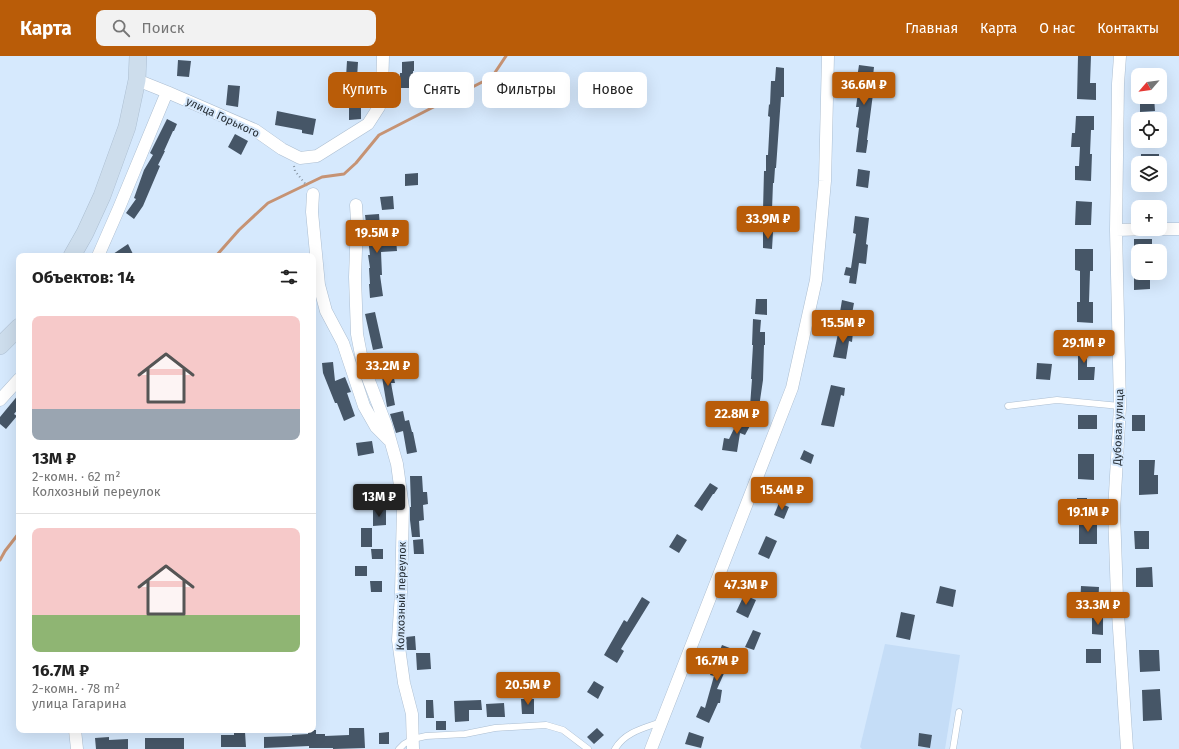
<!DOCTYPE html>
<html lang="ru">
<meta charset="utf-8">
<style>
body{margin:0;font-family:"Fira Sans",sans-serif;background:#f2f2f2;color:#222;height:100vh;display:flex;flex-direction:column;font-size:15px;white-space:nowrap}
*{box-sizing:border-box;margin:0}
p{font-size:13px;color:#767676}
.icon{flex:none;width:22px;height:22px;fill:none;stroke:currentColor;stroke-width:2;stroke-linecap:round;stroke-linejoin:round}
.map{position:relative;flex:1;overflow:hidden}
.drawer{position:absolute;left:16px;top:197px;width:300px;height:480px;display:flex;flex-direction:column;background:#fff;border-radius:8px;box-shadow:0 4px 16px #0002}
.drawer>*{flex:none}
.top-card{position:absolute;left:328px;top:16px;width:380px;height:36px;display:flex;gap:8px}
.needle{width:26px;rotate:242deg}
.fabs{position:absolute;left:1131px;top:12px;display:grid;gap:8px}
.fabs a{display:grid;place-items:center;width:36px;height:36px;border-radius:8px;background:#fff;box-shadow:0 4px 16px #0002;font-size:20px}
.price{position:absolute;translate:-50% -34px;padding:0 9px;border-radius:4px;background:#b95c08;color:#fff;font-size:13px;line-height:26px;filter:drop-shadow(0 1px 2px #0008)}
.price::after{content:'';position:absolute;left:50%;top:24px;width:12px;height:9px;margin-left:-6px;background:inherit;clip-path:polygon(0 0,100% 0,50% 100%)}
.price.active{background:#222;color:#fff}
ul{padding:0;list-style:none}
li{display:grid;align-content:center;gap:8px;height:212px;padding:0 16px}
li+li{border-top:1px solid #e0e0e0}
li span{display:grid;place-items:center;height:124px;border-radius:8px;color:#555}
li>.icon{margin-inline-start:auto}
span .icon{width:72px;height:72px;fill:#fffc;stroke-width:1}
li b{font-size:17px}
h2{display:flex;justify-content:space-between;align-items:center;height:48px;padding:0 16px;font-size:17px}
.pill{padding:0 14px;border-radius:8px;background:#fff;box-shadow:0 4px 16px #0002;font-size:14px;line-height:36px}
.pill.active{background:#b95c08;color:#fff}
header{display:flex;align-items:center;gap:24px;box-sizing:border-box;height:56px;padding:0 20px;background:#b95c08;color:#fff}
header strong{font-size:19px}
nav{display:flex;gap:22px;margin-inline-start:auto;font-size:14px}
.search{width:280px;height:36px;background:#f2f2f2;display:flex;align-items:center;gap:10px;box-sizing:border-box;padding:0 14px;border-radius:8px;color:#767676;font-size:15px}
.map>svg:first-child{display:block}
.built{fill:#c5ddf7}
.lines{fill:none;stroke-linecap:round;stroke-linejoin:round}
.stream{stroke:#c69374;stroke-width:3}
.building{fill:#465667}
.service-casing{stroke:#acbed1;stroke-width:7}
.minor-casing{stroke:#acbed1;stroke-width:13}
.secondary-casing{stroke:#acbed1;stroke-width:18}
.path{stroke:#8593a1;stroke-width:2;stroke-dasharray:1 3;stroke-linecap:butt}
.service{stroke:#fff;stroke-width:6}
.minor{stroke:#fff;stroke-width:12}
.secondary{stroke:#cdddec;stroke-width:17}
.labels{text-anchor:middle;stroke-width:4;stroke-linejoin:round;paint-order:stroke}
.street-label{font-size:11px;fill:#262e35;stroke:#d6e9fd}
</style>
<header>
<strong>Карта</strong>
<div class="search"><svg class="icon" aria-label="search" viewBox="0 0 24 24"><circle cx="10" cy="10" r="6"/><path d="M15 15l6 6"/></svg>Поиск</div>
<nav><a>Главная</a><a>Карта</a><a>О нас</a><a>Контакты</a></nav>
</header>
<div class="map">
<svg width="1179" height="693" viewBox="0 0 1179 693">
<rect width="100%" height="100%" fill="#d6e9fd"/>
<path class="built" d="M885,588L960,599L945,693H862L860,691Z"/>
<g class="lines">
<path class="stream" d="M216,200L239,174L268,147L322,121L344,118L356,107L379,79L492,21L506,0
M0,504L5,495L19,477"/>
</g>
<path class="building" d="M1078,0H1091L1090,27H1096V44L1077,43Z
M178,4L191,5L189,21L177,20Z
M347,5L358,6L357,22L346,21Z
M414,5V15H413V32H400V17H402V6Z
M859,9L874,11L871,38H873L867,84H868L866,97L856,96L859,72L856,71L859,51H856L860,22H857Z
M776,11L784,12V41H781L776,112H775L774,127H773L772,154H763L764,115H766V99H768L770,61L768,60L769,48L770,49L771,25H775Z
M228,29L240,30L238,51L226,49Z
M1140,41H1154L1155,55L1140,56Z
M349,49H361V63L349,64Z
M277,55L316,63L313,79L302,77V74L275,69Z
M1076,60H1094V74H1091L1090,98H1092L1091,125L1075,124V110H1079L1080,91H1071L1072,77H1075Z
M167,63L177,68L174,75H173L164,95H165L158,109L160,110L143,150L134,163L126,157L136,143L134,142L144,114L153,99L150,97Z
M235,78L248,85L241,99L228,91Z
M1141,98H1159V107H1141Z
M858,113L870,115L868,132L856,130Z
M418,117V129L405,130V118Z
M393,140L394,153L382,154L380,141Z
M1076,145L1092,146L1091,169H1075Z
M379,158L381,185L396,183L397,195L381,196L382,219H380L383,240L370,242L369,228H370L369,212H370L368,199H370L365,159Z
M855,160L869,162L866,188L868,189L866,208L859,207L856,228L849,227L850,220L844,219L846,211L851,212L856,178L853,177Z
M763,176H773L772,193L763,192Z
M1134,183H1152V195H1134Z
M128,188L134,200H110Z
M1075,193H1093V215H1090L1089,246H1093V267L1077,266V246H1080V215L1075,214Z
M1134,217H1150V233L1134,234Z
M756,243H767V259L755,258Z
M842,244L854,247L852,258L840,256Z
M375,256L383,292L373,294L365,258Z
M753,263L761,264L760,276H765V289H764L763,324L759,351L750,350L752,323H751L753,289H752Z
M839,273L853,276L852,286L849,285L846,303L833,301Z
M1076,289H1087V311H1095L1094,324H1078V298H1076Z
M333,306L335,325L345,321L351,336L347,337L355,360L344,365L337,347H335L323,317L322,307Z
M1037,307L1052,308L1050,324L1036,323Z
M392,313L395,327H391L395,349L387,351L381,315Z
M831,329L845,332L844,340L841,339L834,371L821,369Z
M19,338V352L14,358L17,360L6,373L0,368V361Z
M403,355L405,365L409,364L412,376H413L417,396L407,398L403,375L396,377L390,358Z
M741,358L743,359V361L752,366L745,379L740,377L737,396L722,394L724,382L729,383Z
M1078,359H1097V373H1078Z
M1132,359H1145V375H1132Z
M372,385L374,397L358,400L356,387Z
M804,394L814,399L811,408L800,403Z
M1078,398H1094V424L1078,423Z
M1139,404H1155L1154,419H1158V438L1139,439Z
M410,420H422L423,436H427L428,448L423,449L424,464L419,465L420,481H412L410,464V451H411Z
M710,427L718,432L714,438H713L702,455L694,450Z
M1077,442H1087V455L1077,454Z
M779,447L789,451L784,463L774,459Z
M373,454H386V469L373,470Z
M1079,466H1097V488H1079Z
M361,472H372V491H361Z
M1134,475H1149V493H1135Z
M677,478L687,484L679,497L669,491Z
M766,480L777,485L769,503L758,498Z
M423,483L424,498H414L413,484Z
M371,493H383V503H372Z
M355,510H367V520H355Z
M1152,511L1153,531H1136V512Z
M370,525H382V536H371Z
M940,530L956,534L953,551L936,547Z
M1081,530L1099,531L1098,551H1080Z
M744,539L756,544L748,562L736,556Z
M642,541L650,546L621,593L624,595L617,607L604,599L624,564L627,566Z
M901,556L915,559L910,584L896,581Z
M1092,562H1103V579L1092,578Z
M753,574L761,577L754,594L745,591Z
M415,580L416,594H407L406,581Z
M722,589L740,596L735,607L730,604L717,633L722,634L720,647H718L709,667L696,661L701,650L705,652L714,620L710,619Z
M1086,593H1101V607H1086Z
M1139,594H1159L1160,615L1140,616Z
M416,597H430L431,613L417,614Z
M594,625L604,631L598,643L587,636Z
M1160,633L1162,664L1143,665L1142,634Z
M521,643H534V658H522Z
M426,644H433L434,662H426Z
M481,644L482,654H469V665L455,666L454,645Z
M504,647L505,661H487L486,648Z
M436,665H446V674H436Z
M349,672H364L365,692L333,693V692H309V690L264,692V681L292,680V679L308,678V674H316V678H325V680L349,679Z
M597,672L604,679L594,688L587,681Z
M234,676H245L246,691H221V679H234Z
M389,676V688H379V677Z
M689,676L704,681L701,692L685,688Z
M919,677L932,679L930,692L918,690Z
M109,681V684L128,683V693H96L95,682Z
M145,682H184V693H145Z"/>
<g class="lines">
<g class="service-casing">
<path id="service" d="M1008,350L1057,344L1120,350
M399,693L404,688L413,683L426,680L465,678L495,672L546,669L563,674L588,693
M615,693C625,676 644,672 661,666
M953,693L959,656"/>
</g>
<g class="minor-casing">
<path id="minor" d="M1120,0L1118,28L1116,174L1120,350L1114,455L1117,542L1127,693
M137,24L167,36L255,74L282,93L300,102L317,100L368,68L379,51L382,33L383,0
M313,138L312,156L319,229L326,255L343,287L364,350L376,371L389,384
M356,149L357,166L355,221L357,278L363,309L386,369L397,408L403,452L401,537L398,584L404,627L412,658L413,693
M1160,173H1179
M1116,174L1151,173
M98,200L119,152L167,36
M0,344L19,323
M75,674L77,693
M651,693L792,332L816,224L825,125L828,0"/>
</g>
<g class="secondary-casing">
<path id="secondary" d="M72,200L85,177L102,140L127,71L137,24L138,0
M0,290L19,271"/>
</g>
<path class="path" d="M294,110L295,115L307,130"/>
<use href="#service" class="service"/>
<use href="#minor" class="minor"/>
<use href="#secondary" class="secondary"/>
</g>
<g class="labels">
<g class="street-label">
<text transform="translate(223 61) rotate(25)" y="4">улица Горького</text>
<text transform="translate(1118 371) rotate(-88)" y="4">Дубовая улица</text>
<text transform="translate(401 540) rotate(-89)" y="4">Колхозный переулок</text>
</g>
</g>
</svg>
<div class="fabs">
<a><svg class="needle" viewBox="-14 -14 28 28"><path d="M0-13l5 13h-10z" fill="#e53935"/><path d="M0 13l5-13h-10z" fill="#767676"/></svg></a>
<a><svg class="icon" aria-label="locate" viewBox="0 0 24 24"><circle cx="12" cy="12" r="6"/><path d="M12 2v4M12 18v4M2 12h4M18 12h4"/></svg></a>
<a><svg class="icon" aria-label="layers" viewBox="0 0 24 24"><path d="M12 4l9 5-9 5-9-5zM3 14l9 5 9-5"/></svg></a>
<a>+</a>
<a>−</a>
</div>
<b class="price" style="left:864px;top:50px">36.6M ₽</b>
<b class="price" style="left:768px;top:184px">33.9M ₽</b>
<b class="price" style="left:377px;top:198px">19.5M ₽</b>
<b class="price" style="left:843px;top:288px">15.5M ₽</b>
<b class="price" style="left:1084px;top:308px">29.1M ₽</b>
<b class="price" style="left:388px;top:331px">33.2M ₽</b>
<b class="price" style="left:737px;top:379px">22.8M ₽</b>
<b class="price" style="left:782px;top:455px">15.4M ₽</b>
<b class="price active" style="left:379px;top:462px">13M ₽</b>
<b class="price" style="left:1088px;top:477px">19.1M ₽</b>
<b class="price" style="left:746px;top:550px">47.3M ₽</b>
<b class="price" style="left:1098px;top:570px">33.3M ₽</b>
<b class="price" style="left:717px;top:626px">16.7M ₽</b>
<b class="price" style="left:528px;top:650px">20.5M ₽</b>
<div class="top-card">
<a class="pill active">Купить</a>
<a class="pill">Снять</a>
<a class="pill">Фильтры</a>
<a class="pill">Новое</a>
</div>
<section class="drawer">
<h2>Объектов: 14<svg class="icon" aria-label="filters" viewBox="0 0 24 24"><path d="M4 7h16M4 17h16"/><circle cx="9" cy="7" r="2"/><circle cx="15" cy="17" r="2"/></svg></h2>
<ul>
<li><span style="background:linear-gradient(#f6c9c9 75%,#9aa5b1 0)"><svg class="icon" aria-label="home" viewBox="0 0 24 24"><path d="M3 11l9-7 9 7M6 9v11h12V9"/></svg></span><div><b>13M ₽</b><p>2-комн. · 62 m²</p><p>Колхозный переулок</p></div></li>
<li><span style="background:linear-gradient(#f6c9c9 70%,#8fb573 0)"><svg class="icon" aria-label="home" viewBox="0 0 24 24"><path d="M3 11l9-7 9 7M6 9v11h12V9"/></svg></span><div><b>16.7M ₽</b><p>2-комн. · 78 m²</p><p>улица Гагарина</p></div></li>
</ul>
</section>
</div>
